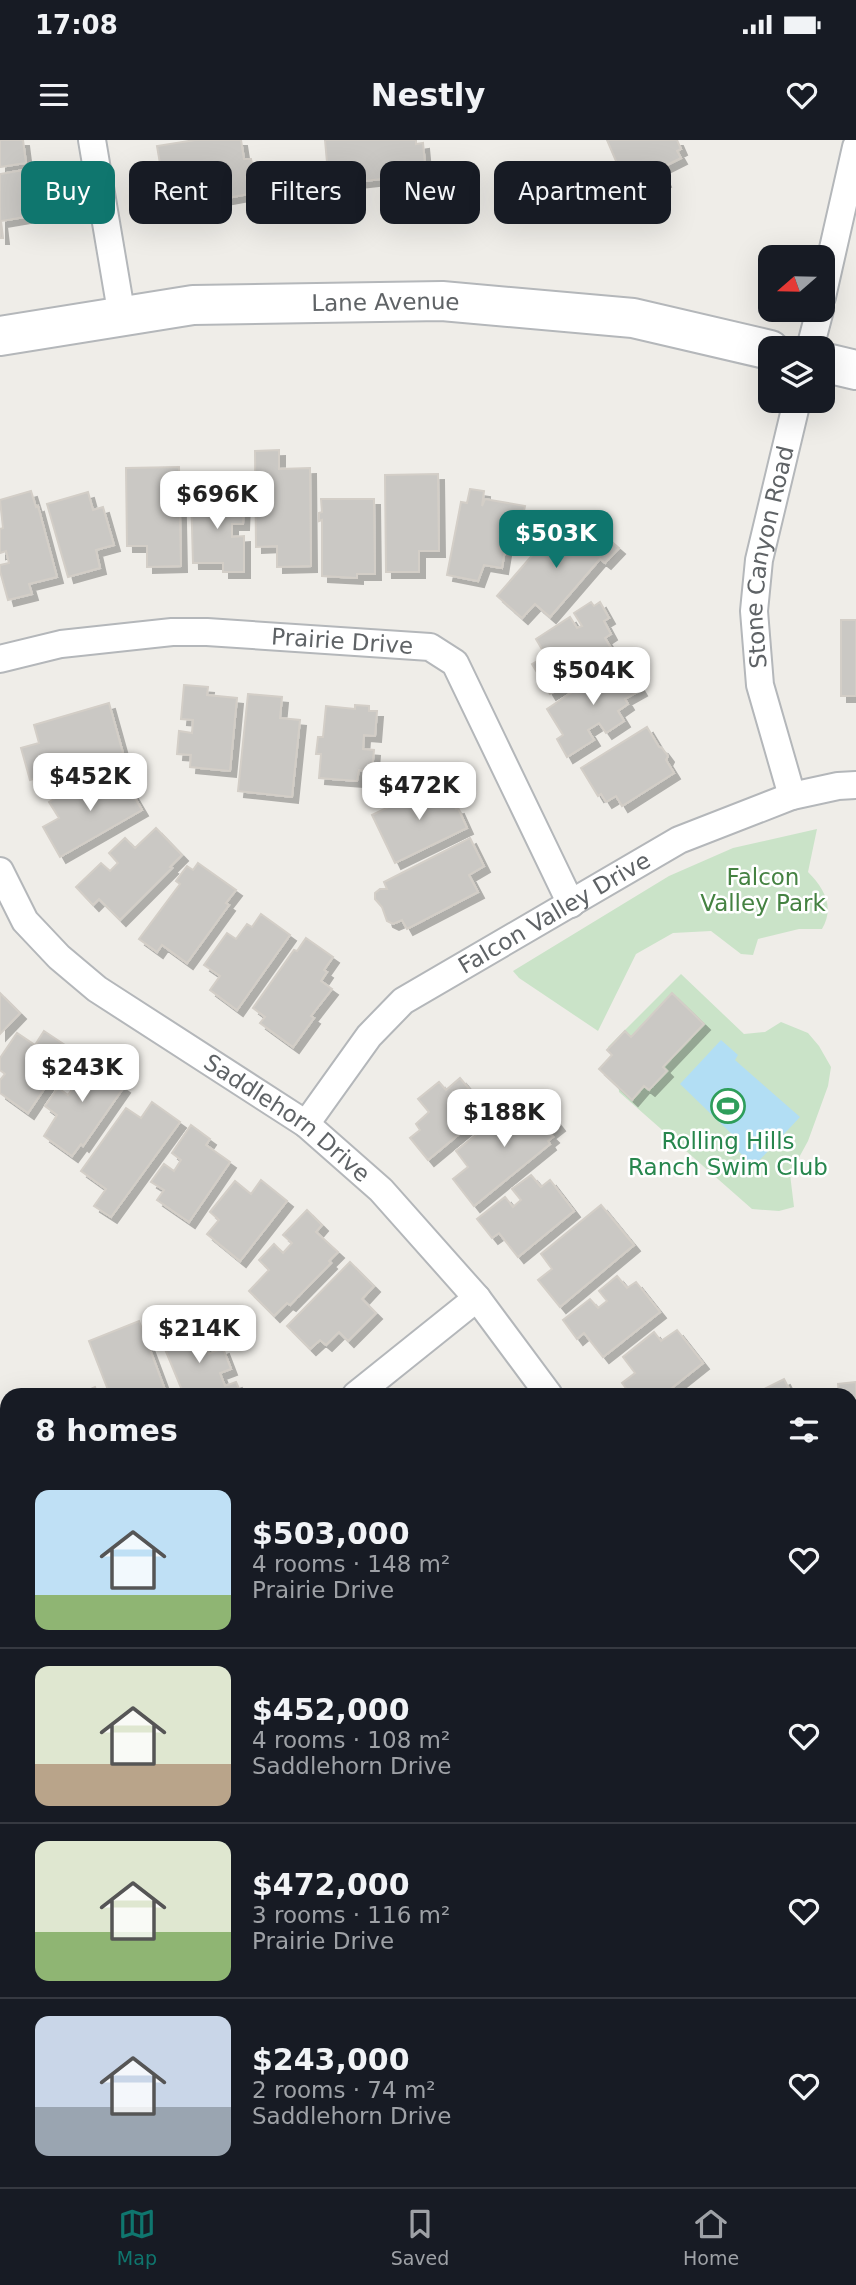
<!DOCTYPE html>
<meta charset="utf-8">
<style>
body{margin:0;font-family:"DejaVu Sans",sans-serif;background:#242831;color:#f1f3f6;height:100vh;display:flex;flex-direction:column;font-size:26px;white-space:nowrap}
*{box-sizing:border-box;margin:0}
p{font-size:23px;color:#9ea1a6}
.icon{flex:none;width:38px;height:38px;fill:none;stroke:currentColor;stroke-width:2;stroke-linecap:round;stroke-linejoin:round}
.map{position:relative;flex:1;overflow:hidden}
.side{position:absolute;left:0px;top:1248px;width:858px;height:800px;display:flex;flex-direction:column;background:#171b24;border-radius:21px 21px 0 0;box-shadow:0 7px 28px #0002}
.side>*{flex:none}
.hud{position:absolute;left:21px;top:21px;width:816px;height:63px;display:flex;gap:14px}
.needle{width:46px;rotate:250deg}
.fabs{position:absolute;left:758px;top:105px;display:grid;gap:14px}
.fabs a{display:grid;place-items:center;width:77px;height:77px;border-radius:14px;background:#171b24;box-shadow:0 7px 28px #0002;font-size:35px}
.price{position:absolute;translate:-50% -60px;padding:0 16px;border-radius:14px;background:#fff;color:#222;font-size:23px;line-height:46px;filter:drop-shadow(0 2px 4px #0008)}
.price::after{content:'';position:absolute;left:50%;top:42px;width:21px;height:16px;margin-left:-10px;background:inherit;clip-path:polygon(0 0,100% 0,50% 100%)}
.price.selected{background:#0f766e;color:#fff}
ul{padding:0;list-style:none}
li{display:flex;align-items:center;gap:21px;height:175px;padding:0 35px}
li+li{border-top:2px solid #363941}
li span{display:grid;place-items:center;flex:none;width:196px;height:140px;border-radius:14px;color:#555}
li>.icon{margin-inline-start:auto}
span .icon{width:84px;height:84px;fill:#fffc;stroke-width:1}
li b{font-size:30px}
h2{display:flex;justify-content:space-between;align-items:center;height:84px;padding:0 35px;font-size:30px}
.chip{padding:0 24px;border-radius:14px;background:#171b24;box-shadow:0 7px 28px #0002;font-size:24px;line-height:63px}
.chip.selected{background:#0f766e;color:#fff}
.status{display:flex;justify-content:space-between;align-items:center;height:49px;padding:0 35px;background:#171b24;direction:ltr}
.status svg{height:19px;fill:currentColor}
header{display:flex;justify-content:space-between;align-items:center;height:91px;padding:0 35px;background:#171b24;font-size:32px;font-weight:800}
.tabs{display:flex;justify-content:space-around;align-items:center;height:98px;border-top:2px solid #363941;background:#171b24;font-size:19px;color:#9ea1a6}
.tabs a{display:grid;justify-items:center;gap:4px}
.tabs .selected{color:#0f766e}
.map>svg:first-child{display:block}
.green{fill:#cae3c8}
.water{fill:#b2def4}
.building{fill:#cac8c4;stroke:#d3cec7;stroke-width:2;filter:url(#shadow)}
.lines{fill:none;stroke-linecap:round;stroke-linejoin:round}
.street-casing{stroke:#b4b7ba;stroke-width:30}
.secondary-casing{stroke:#b4b7ba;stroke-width:42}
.path{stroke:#a2c3a8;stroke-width:4.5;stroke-dasharray:7 3.5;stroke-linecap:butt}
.street{stroke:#fff;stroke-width:26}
.secondary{stroke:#fff;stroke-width:38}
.labels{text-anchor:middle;stroke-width:5;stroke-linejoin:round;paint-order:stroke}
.street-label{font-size:23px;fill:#5f6366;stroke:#fff}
.park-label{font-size:23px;fill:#458242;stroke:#fff}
.leisure-label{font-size:23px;fill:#27864d;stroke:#fff}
</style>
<div class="status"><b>17:08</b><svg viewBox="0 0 49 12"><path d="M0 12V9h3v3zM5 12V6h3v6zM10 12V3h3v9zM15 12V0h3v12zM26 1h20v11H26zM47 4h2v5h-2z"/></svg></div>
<header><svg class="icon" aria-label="menu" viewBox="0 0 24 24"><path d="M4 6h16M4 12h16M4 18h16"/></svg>Nestly<svg class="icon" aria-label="heart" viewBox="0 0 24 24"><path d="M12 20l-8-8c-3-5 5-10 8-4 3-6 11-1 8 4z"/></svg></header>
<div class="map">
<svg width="856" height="2047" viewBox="0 0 856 2047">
<defs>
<filter id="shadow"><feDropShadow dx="6" dy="6" stdDeviation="0" flood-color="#0004"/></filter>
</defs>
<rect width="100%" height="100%" fill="#efede8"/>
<path class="green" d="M817,689L808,732C824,748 835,767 822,789H799L758,799L753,815L741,814L711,791L673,793L636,814L598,891L519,838L513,831L669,736L733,708Z
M681,834L744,894L765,892L781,882L808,893L819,906L831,927L828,946L808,1001L790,1034L794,1067L779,1071L752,1069L619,952L618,931L608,907Z"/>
<path class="water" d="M721,900L738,915L735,920L800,977L754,1026L736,1009L740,1002L680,944Z"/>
<path class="building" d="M0,0H23L26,23L0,27Z
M195,0H241L244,19H251L254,35L246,37L249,54L189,65L187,53L171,56L169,40L163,41L157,6Z
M325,0H416V4L423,3L426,34L329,45Z
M607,0H677L681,9L677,11L681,18L659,29L665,41L651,48L645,35L638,38L636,34L624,40Z
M24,30L29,62L22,63L25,77L1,81L3,98H0V34Z
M279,310V329L310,328L311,426L277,427V406L256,407L255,311Z
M179,327L181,426L147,427V406H127L126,328Z
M438,334L439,411H419V432H386L385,335Z
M470,349L484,351L482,366L485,359L525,366L519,395L509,393L508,397H512L511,405L506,404L502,428L484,425L478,441L447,435L461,362L467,363Z
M31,351L36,367L38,366L57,437L29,444L32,454L8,460L0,431V425L9,423L6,411L0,413V389L3,388L0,360Z
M88,352L93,370L103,367L114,405L96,410L100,428L68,437L47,364Z
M191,353H231V361H244L243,384H232V397L244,396V432H223V423H193Z
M321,359H374L375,434H357V438L322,436V380L319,381V373L322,372Z
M571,379L581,388L576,395L586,404L598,390L619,408L605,423L600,419L550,477L535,464L522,478L497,456L561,382L565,386Z
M591,462L594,466L600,462L609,478L604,481L611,494L605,498L615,515L550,554L532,524L546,516L536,499L570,477L577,488L582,486L574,473Z
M841,480H856V556H841Z
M624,521L641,550L625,559L628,564L618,571L624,581L606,593L599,583L588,590L594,600L567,617L557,599L563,595L547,569L596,536L607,532Z
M184,545L208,547L207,555L237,558L230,631L190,627L191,615L177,614L179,591L192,593L193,580L181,579Z
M248,554L282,557L280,578L300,580L292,657L238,651Z
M109,563L123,613L30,640L21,608L39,603L34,585Z
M355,565L369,566V571H377L375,596L364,595L363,609L374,610L372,631L359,630L357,641L319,638L321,614H316L318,597H323L326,566L355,569Z
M647,587L659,607L662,608L668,616L666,620L674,633L622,666L616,656L606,662L601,654L598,656L581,628Z
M121,634L142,670L60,717L43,687L59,678L49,662L84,641L90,651Z
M440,642L456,669L458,668L467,688L395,723L372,675Z
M156,688L182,715L170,727L172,728L120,780L99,759L93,765L76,747L101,723L110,731L118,723L109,713L125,698L135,708Z
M470,698L484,726L469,735L478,752L407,789L402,780L393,784L387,781L382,767L375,759V753L380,749H387L384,742Z
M198,723L236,750L226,763L229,765L187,823L162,805L157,812L139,799L180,744L176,741L187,726L193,730Z
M261,774L290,795L237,870L210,850L220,836L204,825L227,793L236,799L247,784L252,787Z
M306,798L333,817L324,830L327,832L321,841L332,849L311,876L314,878L293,907L260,883L265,877L253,868L294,810L297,811Z
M0,853L20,873L0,894Z
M672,853L704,884L663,927L667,931L649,950L644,946L632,960L599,929L612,915L607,910L625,891L631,897Z
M44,891L71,909L28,973L0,953V940L5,934L0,930V918L17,893L35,905Z
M85,910L104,923L100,930L124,947L83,1006L81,1004L72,1016L44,996L57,975L45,966L58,948L68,955L75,945L66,938Z
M460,938L486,969L482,975L428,1020L410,998L420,990L416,984L429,972L418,959L439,942L446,950Z
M523,959L532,967L540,961L559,985L549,993L553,997L548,1001L550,1004L474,1066L453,1039L468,1027L456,1011L517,962L518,963Z
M152,962L180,982L111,1077L94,1066L106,1049L81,1031L126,968L141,978Z
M191,985L210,999L206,1005L230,1022L189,1082L157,1060L164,1050L151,1042L164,1024L174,1031L181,1020L172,1013Z
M531,1035L541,1047L550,1040L574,1071L518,1117L499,1093L492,1098L477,1079L505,1057L513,1067L521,1060L512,1049Z
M261,1040L287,1061L240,1121L207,1094L219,1080L210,1072L235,1041L251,1054Z
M601,1065L634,1105L560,1167L538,1140L552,1129L541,1114Z
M307,1070L322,1085L316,1092L338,1112L329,1121L331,1123L290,1165L287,1163L274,1176L249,1151L269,1130L259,1120L274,1104L283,1113L292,1103L283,1095Z
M350,1122L374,1146L362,1159L376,1173L348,1201L339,1192L326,1205L320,1200L310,1209L287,1186Z
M617,1136L627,1148L636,1142L660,1172L603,1217L584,1193L577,1199L563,1180L590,1159L598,1168L607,1161L599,1151Z
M139,1181L148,1204L167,1255H110L89,1201Z
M203,1185L210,1202L205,1205L209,1214L223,1208L231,1229L220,1233L225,1246L236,1242L242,1255H184L162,1202Z
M677,1190L703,1223L663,1255H631L622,1243L635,1233L623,1217L654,1192L661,1201Z
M784,1239L792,1255H752Z
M856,1242V1317H854L853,1300H850V1255H839L838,1244Z
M95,1247L98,1255H77Z
M856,1450V1486L850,1487V1452Z
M850,1780L856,1782V1826L850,1824Z
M850,1866L856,1875V1919L850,1921Z
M856,1936V1992L853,1994L850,1993V1939Z
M679,2040H731L734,2047H663Z"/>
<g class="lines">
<g class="street-casing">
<g id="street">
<path d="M92,0L122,177"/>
<path d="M822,157L856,7"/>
<path d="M810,208L820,170"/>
<path id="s1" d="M0,519L61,504L172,492H207L430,507L455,523L571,764"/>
<path id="s2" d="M792,656L760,545L754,471L759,420L797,261"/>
<path id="s3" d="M0,731L25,781L59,817L97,849L306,984L381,1050L477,1158L549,1255"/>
<path id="s4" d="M306,984L369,896L403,861L679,700L792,656L838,646L856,645"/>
<path d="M356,1255L477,1158"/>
<path d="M850,1390L856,1388"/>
<path d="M586,2040L587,2047"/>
</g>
</g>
<g class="secondary-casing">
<g id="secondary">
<path id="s5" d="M0,196L193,165L442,161L633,178L770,210"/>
<path d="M822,222L856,230"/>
<path d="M0,1524L7,1551"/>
<path d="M0,1877L7,1932"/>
<path d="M20,2040L21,2047"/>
<path d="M96,2040L97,2047"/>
</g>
</g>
<path class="path" d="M207,2047L208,2040"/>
<use href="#street" class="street"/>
<use href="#secondary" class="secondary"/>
</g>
<defs>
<g id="stadium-ring" transform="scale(1.75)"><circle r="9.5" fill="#fff" stroke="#2e9e5b" stroke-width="1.5"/><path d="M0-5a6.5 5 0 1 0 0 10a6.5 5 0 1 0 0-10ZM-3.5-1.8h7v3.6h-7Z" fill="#2e9e5b"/></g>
</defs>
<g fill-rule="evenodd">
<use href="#stadium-ring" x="728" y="966"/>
</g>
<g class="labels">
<g class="street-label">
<text dy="8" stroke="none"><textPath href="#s5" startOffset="388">Lane Avenue</textPath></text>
<text dy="8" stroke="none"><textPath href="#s2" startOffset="245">Stone Canyon Road</textPath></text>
<text dy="8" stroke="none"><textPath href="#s1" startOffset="345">Prairie Drive</textPath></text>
<text dy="8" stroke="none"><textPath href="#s4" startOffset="332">Falcon Valley Drive</textPath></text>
<text dy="8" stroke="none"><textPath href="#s3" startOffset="385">Saddlehorn Drive</textPath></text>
</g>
<g class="park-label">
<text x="763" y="745">Falcon<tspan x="763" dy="26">Valley Park</tspan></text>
</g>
<g class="leisure-label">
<text x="728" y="1009">Rolling Hills<tspan x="728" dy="26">Ranch Swim Club</tspan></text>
</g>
</g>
</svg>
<div class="fabs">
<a><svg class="needle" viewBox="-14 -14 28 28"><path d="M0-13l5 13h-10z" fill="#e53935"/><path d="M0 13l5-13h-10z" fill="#9ea1a6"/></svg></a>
<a><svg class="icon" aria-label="layers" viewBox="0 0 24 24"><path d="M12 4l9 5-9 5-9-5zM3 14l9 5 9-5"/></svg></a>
</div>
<b class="price" style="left:217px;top:391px">$696K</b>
<b class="price selected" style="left:556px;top:430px">$503K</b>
<b class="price" style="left:593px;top:567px">$504K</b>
<b class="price" style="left:90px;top:673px">$452K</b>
<b class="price" style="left:419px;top:682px">$472K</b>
<b class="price" style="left:82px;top:964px">$243K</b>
<b class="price" style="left:504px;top:1009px">$188K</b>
<b class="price" style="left:199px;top:1225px">$214K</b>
<div class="hud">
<a class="chip selected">Buy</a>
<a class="chip">Rent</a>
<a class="chip">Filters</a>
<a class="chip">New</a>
<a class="chip">Apartment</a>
</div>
<section class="side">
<h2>8 homes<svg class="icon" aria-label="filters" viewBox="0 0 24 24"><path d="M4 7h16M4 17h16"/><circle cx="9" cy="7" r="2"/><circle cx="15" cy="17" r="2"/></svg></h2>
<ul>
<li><span style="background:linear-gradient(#bfe0f5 75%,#8fb573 0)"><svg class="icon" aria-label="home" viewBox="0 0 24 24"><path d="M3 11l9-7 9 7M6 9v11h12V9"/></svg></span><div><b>$503,000</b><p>4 rooms · 148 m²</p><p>Prairie Drive</p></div><svg class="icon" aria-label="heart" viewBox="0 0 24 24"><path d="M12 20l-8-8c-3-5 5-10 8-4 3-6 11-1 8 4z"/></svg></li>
<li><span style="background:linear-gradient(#dfe7d0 70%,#b9a48a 0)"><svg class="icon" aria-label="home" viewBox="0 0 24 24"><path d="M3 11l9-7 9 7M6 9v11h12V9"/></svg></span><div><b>$452,000</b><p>4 rooms · 108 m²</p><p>Saddlehorn Drive</p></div><svg class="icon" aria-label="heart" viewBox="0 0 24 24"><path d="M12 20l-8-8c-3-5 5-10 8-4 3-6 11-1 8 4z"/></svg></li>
<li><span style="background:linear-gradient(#dfe7d0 65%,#8fb573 0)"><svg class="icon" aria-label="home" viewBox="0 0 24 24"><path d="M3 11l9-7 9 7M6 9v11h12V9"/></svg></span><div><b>$472,000</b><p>3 rooms · 116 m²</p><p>Prairie Drive</p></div><svg class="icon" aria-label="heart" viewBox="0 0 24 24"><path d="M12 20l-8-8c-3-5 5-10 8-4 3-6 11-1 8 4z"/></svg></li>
<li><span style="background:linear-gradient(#c9d6e8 65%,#9aa5b1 0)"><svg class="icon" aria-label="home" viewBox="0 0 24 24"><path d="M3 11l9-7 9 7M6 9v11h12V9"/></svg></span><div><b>$243,000</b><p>2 rooms · 74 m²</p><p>Saddlehorn Drive</p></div><svg class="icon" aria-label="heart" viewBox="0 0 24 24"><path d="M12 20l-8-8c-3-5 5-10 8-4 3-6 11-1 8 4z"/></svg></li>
</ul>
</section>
</div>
<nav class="tabs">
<a class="selected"><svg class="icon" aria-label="map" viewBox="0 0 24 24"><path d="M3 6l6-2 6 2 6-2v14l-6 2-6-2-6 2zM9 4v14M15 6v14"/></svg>Map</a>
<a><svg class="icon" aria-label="saved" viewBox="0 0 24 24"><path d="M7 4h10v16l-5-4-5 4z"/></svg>Saved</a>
<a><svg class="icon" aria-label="home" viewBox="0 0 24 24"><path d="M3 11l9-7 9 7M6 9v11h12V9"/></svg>Home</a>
</nav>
